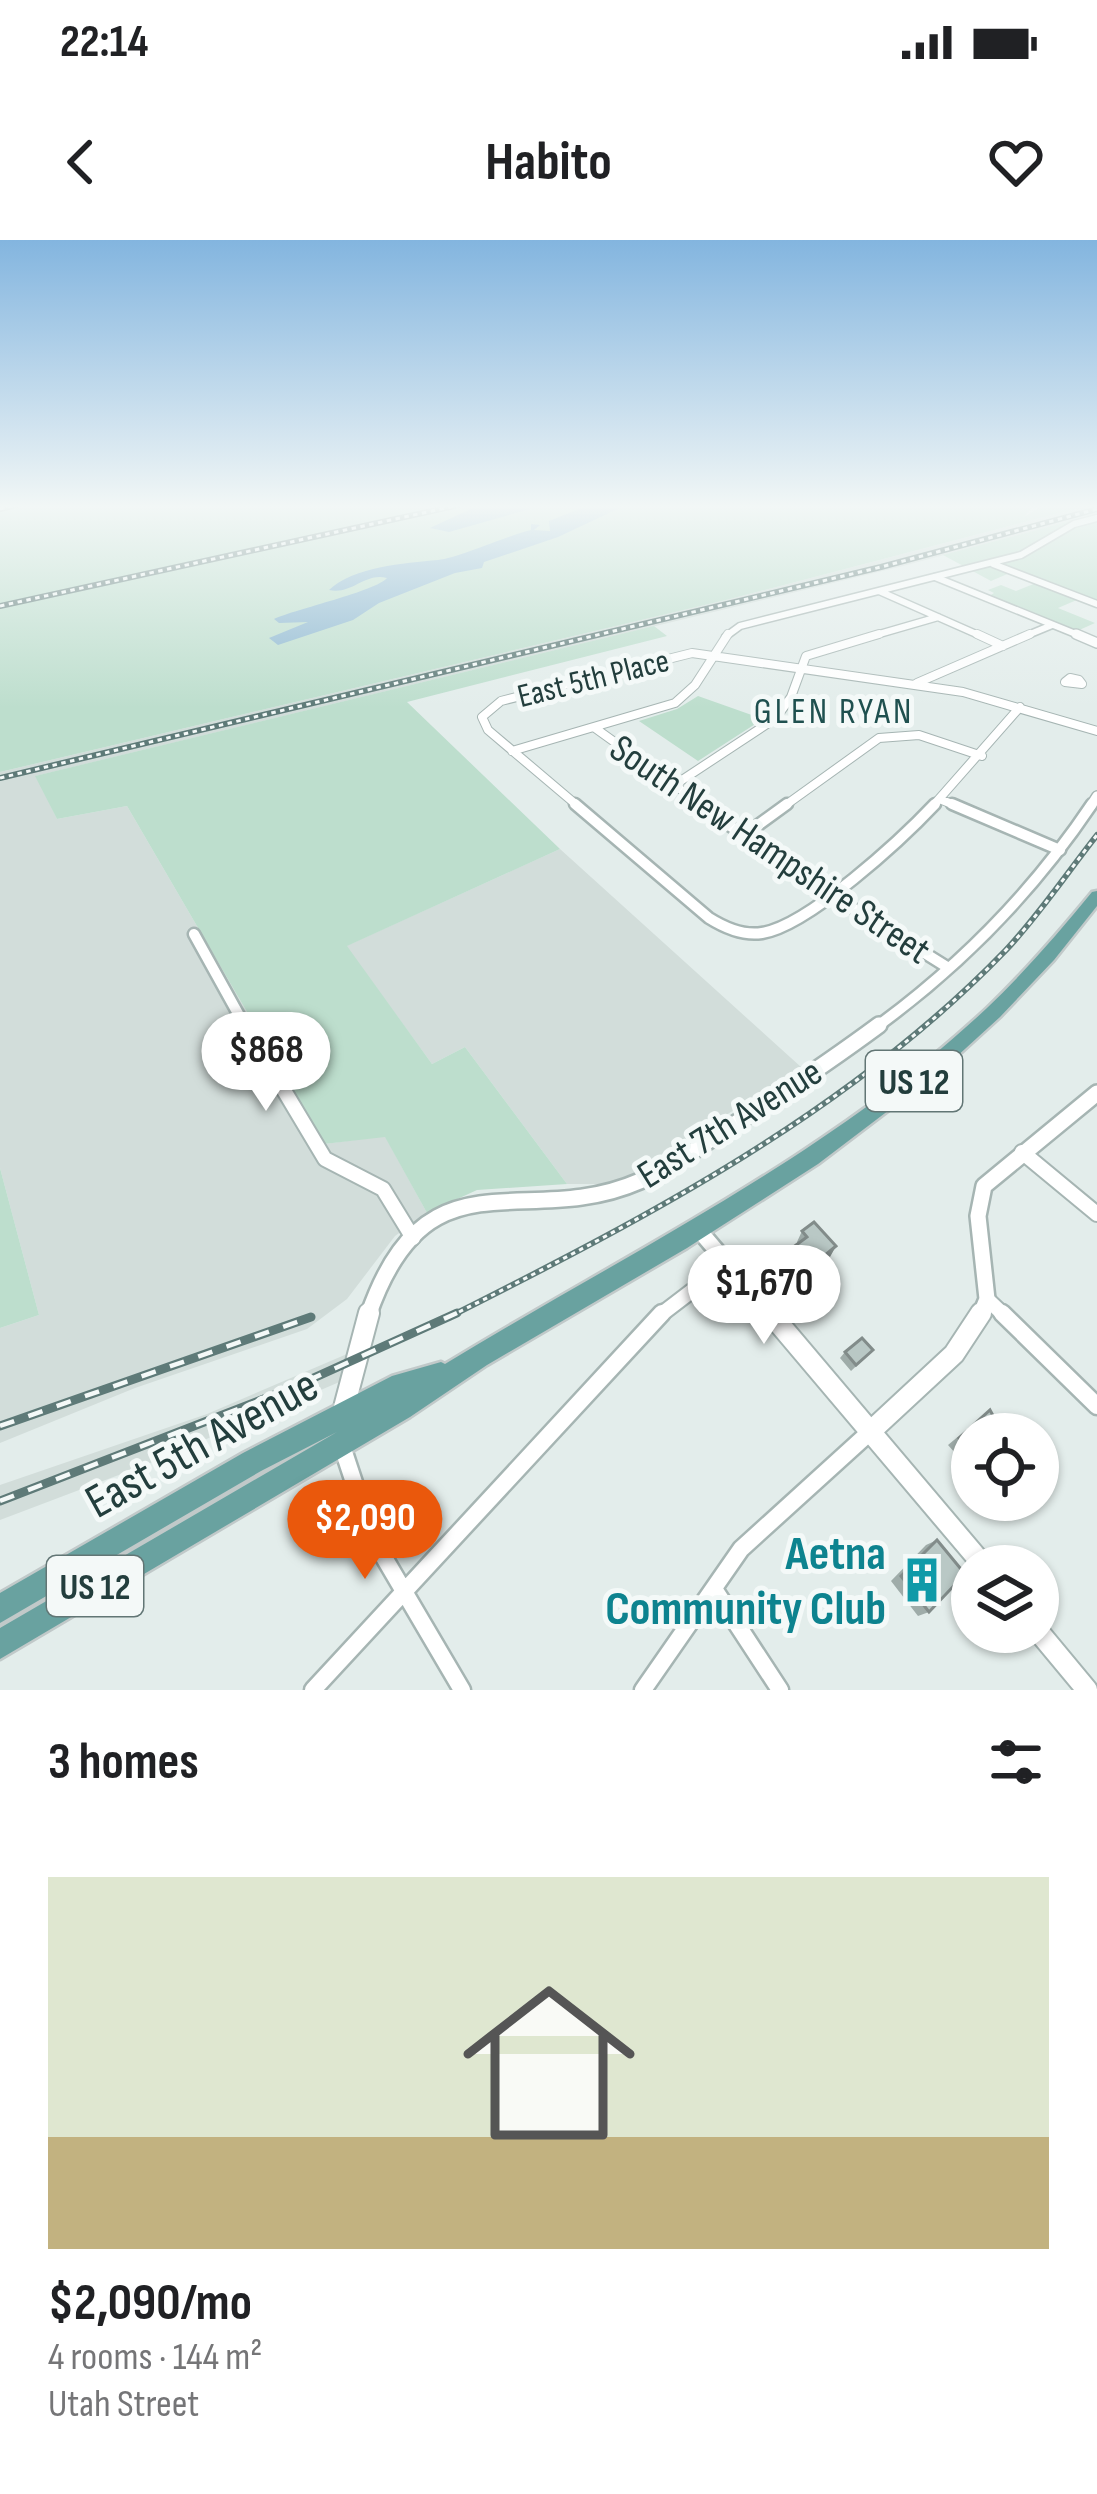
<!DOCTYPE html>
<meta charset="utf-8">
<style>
body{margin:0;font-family:"Sofia Sans Condensed",sans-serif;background:#f6f6f6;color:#202124;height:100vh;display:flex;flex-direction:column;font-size:45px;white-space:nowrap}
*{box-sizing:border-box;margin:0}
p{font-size:39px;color:#757577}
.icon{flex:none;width:66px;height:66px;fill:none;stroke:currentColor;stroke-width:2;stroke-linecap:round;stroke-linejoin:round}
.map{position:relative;height:1450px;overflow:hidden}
.sheet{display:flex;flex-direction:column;background:#fff;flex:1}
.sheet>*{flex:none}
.buttons{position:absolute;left:951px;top:1173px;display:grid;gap:24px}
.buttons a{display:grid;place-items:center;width:108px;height:108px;border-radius:50%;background:#fff;box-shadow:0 3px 9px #0004;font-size:60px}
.price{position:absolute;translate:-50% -102px;padding:0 27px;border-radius:42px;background:#fff;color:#222;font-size:39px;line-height:78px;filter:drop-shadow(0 3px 6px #0008)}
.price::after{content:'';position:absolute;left:50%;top:72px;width:36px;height:27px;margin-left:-18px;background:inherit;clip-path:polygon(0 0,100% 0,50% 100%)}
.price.selected{background:#ea580c;color:#fff}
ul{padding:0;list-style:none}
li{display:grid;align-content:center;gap:24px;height:636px;padding:0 48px}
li+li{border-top:3px solid #e0e0e0}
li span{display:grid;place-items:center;height:372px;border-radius:0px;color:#555}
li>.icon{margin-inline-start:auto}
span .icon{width:216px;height:216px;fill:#fffc;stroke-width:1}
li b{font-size:51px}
h2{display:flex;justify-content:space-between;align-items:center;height:144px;padding:0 48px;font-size:51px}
.status{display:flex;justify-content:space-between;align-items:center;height:84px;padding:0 60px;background:#fff;direction:ltr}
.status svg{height:33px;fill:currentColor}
header{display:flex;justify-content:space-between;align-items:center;height:156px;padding:0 48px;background:#fff;font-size:54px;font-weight:700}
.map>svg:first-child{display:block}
.built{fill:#d2ddda}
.green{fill:#bddecd}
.water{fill:#8cb7d1}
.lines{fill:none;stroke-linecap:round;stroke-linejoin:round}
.minor-far4-casing{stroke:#a6b5b3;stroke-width:9}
.minor-far3-casing{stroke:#a6b5b3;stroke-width:10}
.minor-far2-casing{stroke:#a6b5b3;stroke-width:15}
.minor-far1-casing{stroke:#a6b5b3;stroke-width:18}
.minor-casing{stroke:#a6b5b3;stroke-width:21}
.tertiary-far4-casing{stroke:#a6b5b3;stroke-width:9}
.tertiary-far3-casing{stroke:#a6b5b3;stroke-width:12}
.tertiary-far2-casing{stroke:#a6b5b3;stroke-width:15}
.tertiary-far1-casing{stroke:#a6b5b3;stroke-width:20}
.tertiary-casing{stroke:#a6b5b3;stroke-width:24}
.primary-casing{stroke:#c1c9c9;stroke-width:5}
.minor-far4{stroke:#fff;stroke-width:6}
.minor-far3{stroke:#fff;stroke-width:8}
.minor-far2{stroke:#fff;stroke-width:10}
.minor-far1{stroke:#fff;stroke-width:14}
.minor{stroke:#fff;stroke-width:16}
.tertiary-far4{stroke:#fff;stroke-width:6}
.tertiary-far3{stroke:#fff;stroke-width:9}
.tertiary-far2{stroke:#fff;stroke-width:10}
.tertiary-far1{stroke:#fff;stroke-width:15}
.tertiary{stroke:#fff;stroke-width:20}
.primary{fill:#69a2a0;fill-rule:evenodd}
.rail-far1-casing{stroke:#5e7a78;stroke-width:6}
.rail-casing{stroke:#5e7a78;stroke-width:9}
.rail-far1{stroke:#f4f9f8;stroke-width:3;stroke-dasharray:4.5;stroke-linecap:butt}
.rail{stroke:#f4f9f8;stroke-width:4.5;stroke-dasharray:15;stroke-linecap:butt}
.wall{fill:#9faca9}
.shaded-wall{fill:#828c8a}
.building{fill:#b9c8c5;stroke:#828c8a;stroke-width:3}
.labels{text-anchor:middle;stroke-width:10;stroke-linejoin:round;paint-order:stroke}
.far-street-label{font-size:33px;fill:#233e3d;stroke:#f4f9f8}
.far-neighbourhood-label{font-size:36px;letter-spacing:3px;fill:#1f504f;stroke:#f4f9f8}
.shield{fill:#f4f9f8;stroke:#627675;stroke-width:3}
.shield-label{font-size:36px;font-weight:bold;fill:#233e3d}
.street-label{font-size:39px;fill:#233e3d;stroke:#f4f9f8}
.near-street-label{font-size:48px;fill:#233e3d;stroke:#f4f9f8}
.near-culture-label{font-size:48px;font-weight:bold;fill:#0d838f;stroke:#f4f9f8;text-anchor:end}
</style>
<div class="status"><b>22:14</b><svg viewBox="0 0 49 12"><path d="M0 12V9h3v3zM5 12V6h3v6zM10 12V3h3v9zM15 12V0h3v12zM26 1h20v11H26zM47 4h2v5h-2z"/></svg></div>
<header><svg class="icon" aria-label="back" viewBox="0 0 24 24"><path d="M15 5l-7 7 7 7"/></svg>Habito<svg class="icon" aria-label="heart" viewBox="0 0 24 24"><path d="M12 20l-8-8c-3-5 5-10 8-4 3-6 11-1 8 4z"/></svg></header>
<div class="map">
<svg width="1097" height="1450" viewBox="0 0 1097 1450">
<rect width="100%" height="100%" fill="#e3edeb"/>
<path class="built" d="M1090,265H1097V274L903,326L36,536L57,579L127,566L324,904L385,896L427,973L395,996L347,1059L307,1089L135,1148L0,1203V1088L39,1075L0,928V532L730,359Z
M560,609L801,827L631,936L605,944H567L465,807L432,824L346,706Z
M347,1114L344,1140L153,1222L0,1280V1245L207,1174Z"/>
<path class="green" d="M22,265H1034L1024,277L1044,265H1090L730,359L0,532V271Z
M1097,274V366L1079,359L1058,368L1095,383L1077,391L989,356L994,353L988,350L1001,345L1016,351L1036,343L1012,332L991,341L943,315Z
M654,386L667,396L407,462L560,609L347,706L432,824L465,807L567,944L477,950L427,973L385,897L324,904L127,566L57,579L35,536Z
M698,456L763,479L698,521L639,481L677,469Z
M0,928L39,1075L0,1088Z"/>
<path class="water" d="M479,265H544L449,292L430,288Z
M589,265H626L558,297L484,322L482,328L455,333L379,363L353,380L278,405L269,398L308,382L279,383L274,379C296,369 376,351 387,338C365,332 352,355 329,350C353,327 404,323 438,320C458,318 506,296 531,290V284L540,285L534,290L550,291L549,281Z"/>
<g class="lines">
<g class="minor-far4-casing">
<path id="minor-far4" d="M993,324L1097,364
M879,351L983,397
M725,397L740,386L1021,315L1074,284L1097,278
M869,397L938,377
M1023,397L1052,385"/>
</g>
<g class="minor-far3-casing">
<path id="minor-far3" d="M977,394L1003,406
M1070,438L1079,440L1082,444L1065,442Z
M917,443L1030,394
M595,488L705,567
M512,511L675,463L695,445L728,394
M673,546L776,478L791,457L806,416L879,394
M942,560L959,567
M579,567L488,490L482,477L501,461L692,413L963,452L1097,491
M783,567L879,498L919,495L982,516
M932,567L1020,467"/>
</g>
<g class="minor-far2-casing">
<path id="minor-far2" d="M575,564L709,678C725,688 743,696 762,693C808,686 902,599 935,564
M700,564L790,629L947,727
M952,564L1060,610
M743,596L787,564
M194,694L246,788"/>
</g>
<g class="minor-far1-casing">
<path id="minor-far1" d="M245,785L325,919L383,949L413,998
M1022,912L1097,974
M987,1059L1005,1076
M659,1076L727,1024"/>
</g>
<g class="minor-casing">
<path id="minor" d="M1002,1073L1097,1166
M342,1206L372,1297L462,1450
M714,1349L780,1450
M313,1450L662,1073
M643,1450L741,1309L871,1191"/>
</g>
<g class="tertiary-far4-casing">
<path id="tertiary-far4" d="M935,337L1083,397"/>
</g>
<g class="tertiary-far3-casing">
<path id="tertiary-far3" d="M1076,394L1097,403
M1090,567L1097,556"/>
</g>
<g class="tertiary-far2-casing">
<path id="tertiary-far2" d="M875,788C960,726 1033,652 1092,564"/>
</g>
<g class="tertiary-far1-casing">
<path id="tertiary-far1" d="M698,989L772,1076
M368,1076C427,905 524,992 640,941C671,928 698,907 727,889C778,856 829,822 879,785
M980,1076L987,1059L978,976L984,946L1097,853"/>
</g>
<g class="tertiary-casing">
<path id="tertiary" d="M770,1073L984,1326
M342,1175L369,1073
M871,1191L954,1114L981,1073
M1038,1391L1087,1450"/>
</g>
<g class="primary-casing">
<path id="primary" d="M1097,651V666L1054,720L1000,777L943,829L818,924L687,1008L487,1125L410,1177L0,1419V1388L337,1192L261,1231L0,1383V1353L243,1213L392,1136L441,1122L445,1124C630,1011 828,917 987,768C1025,732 1059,692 1092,652Z"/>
</g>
<use href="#minor-far4" class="minor-far4"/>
<use href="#minor-far3" class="minor-far3"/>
<use href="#minor-far2" class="minor-far2"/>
<use href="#minor-far1" class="minor-far1"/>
<use href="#minor" class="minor"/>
<use href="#tertiary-far4" class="tertiary-far4"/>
<use href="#tertiary-far3" class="tertiary-far3"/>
<use href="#tertiary-far2" class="tertiary-far2"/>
<use href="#tertiary-far1" class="tertiary-far1"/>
<use href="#tertiary" class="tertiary"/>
<use href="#primary" class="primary"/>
<g class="rail-far1-casing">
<path id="rail-far1" d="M0,269L16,265
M0,366L459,265
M0,538L881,327L1097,269
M451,1076C648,977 851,871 1006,710C1039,675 1067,633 1097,595"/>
</g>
<g class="rail-casing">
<path id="rail" d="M0,1186L311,1077
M0,1261L287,1150L457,1073"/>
</g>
<use href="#rail-far1" class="rail-far1"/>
<use href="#rail" class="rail"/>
</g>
<path class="wall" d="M802,991L836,1006L822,1029L788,1056L768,1033L773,1022L798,1004L797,1002Z
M873,1110L851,1131L840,1118L845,1112Z
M990,1170L972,1194V1218L964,1223L948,1205Z
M937,1300L929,1372L918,1376L891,1341L926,1305Z"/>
<path class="shaded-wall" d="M836,1006L830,1017L824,1021L828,1018L822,1029L788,1056L793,1045Z"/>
<path class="building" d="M814,982L836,1006L825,1015L828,1018L793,1045L773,1022L807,997L802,991Z
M862,1098L873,1110L856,1125L845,1112Z
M990,1170L1003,1194H972V1212L959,1198Z
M937,1300L965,1334L929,1372L901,1336Z"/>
<linearGradient id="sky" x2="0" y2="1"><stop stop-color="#83b5df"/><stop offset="0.57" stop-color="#f2f7f6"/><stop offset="1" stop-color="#f2f7f6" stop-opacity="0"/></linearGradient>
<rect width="1097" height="468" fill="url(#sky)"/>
<defs>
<g id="building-bare" transform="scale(3.6)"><path d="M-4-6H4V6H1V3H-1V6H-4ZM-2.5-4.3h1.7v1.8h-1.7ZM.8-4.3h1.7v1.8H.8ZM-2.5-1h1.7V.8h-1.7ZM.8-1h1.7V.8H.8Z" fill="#0f9aa8" stroke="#f4f9f8" stroke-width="2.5" paint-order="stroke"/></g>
</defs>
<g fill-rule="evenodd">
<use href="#building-bare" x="922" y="1340"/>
</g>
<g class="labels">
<g class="far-street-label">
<text transform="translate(593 437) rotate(-14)" y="12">East 5th Place</text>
</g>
<g class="far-neighbourhood-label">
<text x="834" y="483">GLEN RYAN</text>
</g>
<g class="shield">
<rect x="866" y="811" width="96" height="60" rx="9"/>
<rect x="47" y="1316" width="96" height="60" rx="9"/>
</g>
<g class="shield-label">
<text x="914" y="854">US 12</text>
<text x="95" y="1359">US 12</text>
</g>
<g class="street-label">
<text transform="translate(771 608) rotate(34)" y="14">South New Hampshire Street</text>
<text transform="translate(729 882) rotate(-32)" y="14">East 7th Avenue</text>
</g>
<g class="near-street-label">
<text transform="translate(201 1202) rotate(-29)" y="17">East 5th Avenue</text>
</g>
<g class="near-culture-label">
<text x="886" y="1329">Aetna<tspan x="886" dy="55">Community Club</tspan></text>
</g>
</g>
</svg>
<div class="buttons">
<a><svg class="icon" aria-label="locate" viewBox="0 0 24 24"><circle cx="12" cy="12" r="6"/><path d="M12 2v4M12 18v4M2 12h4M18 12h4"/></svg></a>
<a><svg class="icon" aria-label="layers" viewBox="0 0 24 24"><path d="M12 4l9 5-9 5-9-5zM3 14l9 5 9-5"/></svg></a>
</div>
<b class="price" style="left:266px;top:874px">$868</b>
<b class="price" style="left:764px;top:1107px">$1,670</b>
<b class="price selected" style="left:365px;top:1342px">$2,090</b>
</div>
<section class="sheet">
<h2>3 homes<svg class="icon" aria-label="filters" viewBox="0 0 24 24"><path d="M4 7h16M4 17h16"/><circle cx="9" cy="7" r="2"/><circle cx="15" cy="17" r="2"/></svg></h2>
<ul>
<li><span style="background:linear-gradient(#dfe7d0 70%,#c2b280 0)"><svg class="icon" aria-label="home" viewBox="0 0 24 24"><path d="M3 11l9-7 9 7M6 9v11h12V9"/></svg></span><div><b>$2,090/mo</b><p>4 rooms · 144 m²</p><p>Utah Street</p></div></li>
</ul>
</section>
